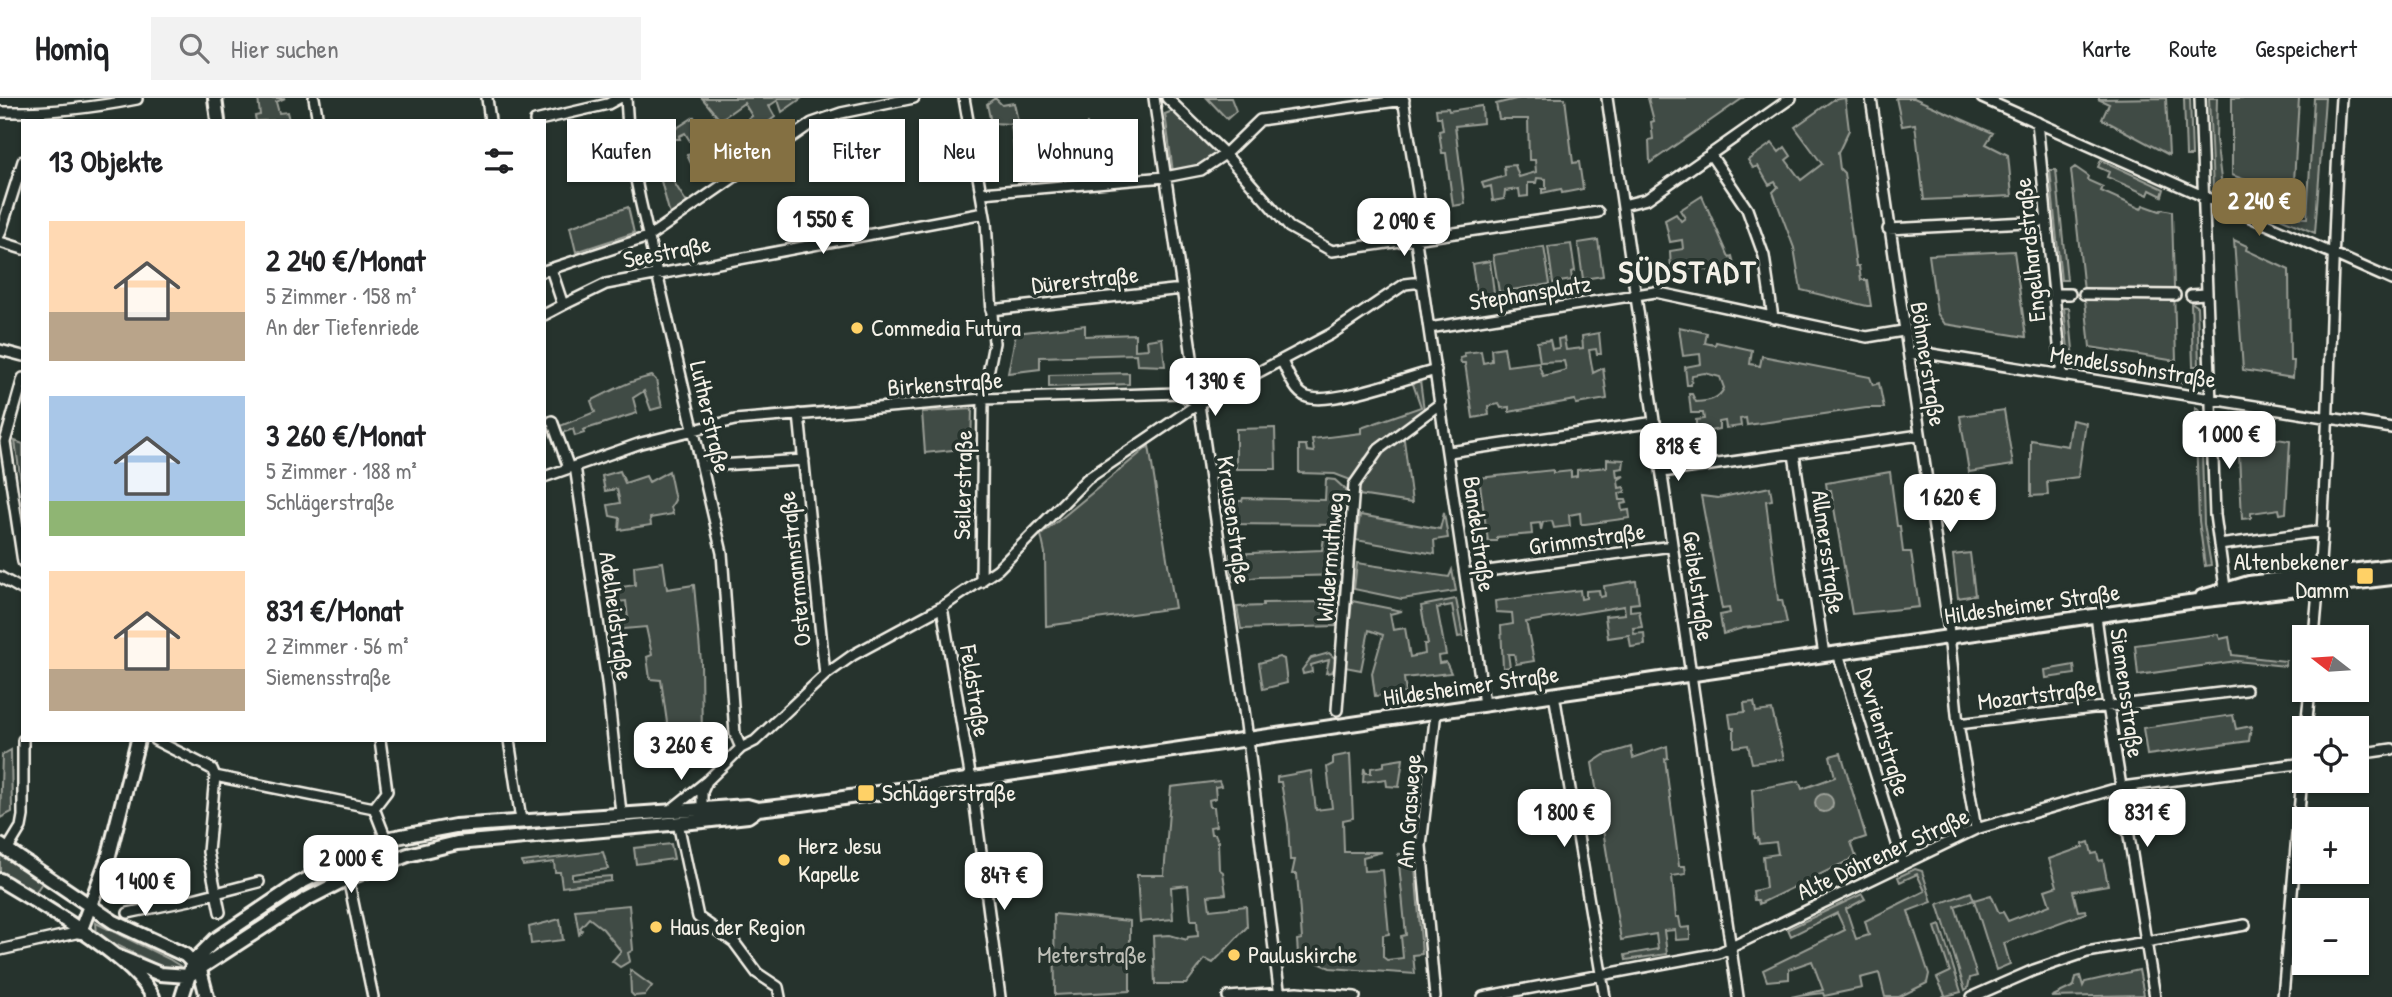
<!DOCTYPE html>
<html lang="de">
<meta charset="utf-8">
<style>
body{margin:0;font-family:"Patrick Hand",sans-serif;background:#f2f2f2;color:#202124;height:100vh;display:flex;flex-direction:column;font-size:26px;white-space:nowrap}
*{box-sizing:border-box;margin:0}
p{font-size:23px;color:#757577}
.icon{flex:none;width:38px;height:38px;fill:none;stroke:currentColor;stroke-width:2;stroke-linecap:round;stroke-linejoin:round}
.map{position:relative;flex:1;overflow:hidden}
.drawer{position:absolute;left:21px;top:21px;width:525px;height:623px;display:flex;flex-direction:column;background:#fff;border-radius:0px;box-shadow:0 2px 5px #0004}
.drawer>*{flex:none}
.hud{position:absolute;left:567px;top:21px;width:665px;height:63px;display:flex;gap:14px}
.needle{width:46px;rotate:287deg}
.tools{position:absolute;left:2292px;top:527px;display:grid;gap:14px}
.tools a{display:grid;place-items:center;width:77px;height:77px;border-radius:0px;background:#fff;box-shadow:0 2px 5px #0004;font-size:35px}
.price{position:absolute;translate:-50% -60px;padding:0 16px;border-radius:14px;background:#fff;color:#222;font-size:23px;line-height:46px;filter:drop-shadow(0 2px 4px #0008)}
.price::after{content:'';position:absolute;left:50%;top:42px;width:21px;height:16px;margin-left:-10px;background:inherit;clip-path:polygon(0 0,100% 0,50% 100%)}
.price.current{background:#847042;color:#fff}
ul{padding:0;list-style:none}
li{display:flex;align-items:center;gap:21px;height:175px;padding:0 28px}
li span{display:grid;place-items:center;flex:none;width:196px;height:140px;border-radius:0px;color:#555}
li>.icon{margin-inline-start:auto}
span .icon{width:84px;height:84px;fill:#fffc;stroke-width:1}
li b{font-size:30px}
h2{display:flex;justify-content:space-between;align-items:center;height:84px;padding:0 28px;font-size:30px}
.pill{padding:0 24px;border-radius:0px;background:#fff;box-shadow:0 2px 5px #0004;font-size:24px;line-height:63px}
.pill.current{background:#847042;color:#fff}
header{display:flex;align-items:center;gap:42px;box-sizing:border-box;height:98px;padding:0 35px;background:#fff;border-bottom:2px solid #e0e0e0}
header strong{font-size:33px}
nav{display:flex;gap:38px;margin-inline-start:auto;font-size:24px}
.search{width:490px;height:63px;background:#f2f2f2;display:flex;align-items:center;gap:18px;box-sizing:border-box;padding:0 24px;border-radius:0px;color:#757577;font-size:26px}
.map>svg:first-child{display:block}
.green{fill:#414b45;stroke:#9a9e96;stroke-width:2}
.water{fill:#676f68;stroke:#9fa39b;stroke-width:2}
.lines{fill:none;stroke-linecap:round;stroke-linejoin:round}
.minor-casing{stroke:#f4f1e8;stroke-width:14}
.major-casing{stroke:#f4f1e8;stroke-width:18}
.minor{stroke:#26332d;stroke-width:9}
.major{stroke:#26332d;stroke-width:12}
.poi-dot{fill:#ffd166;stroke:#26332d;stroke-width:2.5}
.labels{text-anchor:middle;stroke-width:7;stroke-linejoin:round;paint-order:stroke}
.street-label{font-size:24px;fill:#f4f1e8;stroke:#26332d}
.poi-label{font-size:24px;fill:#f4f1e8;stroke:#26332d;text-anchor:start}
.park-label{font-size:24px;fill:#bebfb7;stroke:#26332d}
.district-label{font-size:32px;font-weight:bold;letter-spacing:2px;fill:#f4f1e8;stroke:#26332d}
</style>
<header>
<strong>Homiq</strong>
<div class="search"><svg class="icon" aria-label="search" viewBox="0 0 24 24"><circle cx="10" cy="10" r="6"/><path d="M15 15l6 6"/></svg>Hier suchen</div>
<nav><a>Karte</a><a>Route</a><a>Gespeichert</a></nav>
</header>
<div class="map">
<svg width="2392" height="899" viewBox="0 0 2392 899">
<rect width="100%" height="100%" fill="#26332d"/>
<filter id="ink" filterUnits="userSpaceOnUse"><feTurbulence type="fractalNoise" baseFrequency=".0143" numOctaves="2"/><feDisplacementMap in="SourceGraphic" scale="14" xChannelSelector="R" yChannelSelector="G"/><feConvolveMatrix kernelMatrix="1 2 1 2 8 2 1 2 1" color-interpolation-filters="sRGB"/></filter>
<g filter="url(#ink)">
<path class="green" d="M258,0H285L276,4L279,15L287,14L289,22L256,23L255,18L260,17Z
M702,0H802L782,14L778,2L769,8L775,19L728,54L725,51L694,72L687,57L706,53L700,39L690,43L685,35L679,38L680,41H668L673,52L662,58L661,64L687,105L670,117L656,64L655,44L694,19L708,42L725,31L729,36L752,18L744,5L720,22Z
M995,0L1002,7L1014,5L1019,28L1057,31L1058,27L1082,32L1087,25L1086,31L1094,32L1095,52L1015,62L1011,26L991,25L987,6Z
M1207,0H1231L1236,13L1227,21Z
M1520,0H1565L1573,65L1579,64L1583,91L1562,95L1561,91L1542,95V91H1546V81L1537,80L1536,85H1528V98L1520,99L1519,91L1505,93L1504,101L1493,103L1491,88L1484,90L1482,85L1505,78L1504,68L1515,67L1519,79L1536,74L1535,62H1529L1528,21H1499L1496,6Z
M1648,0H1743L1650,65L1649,42L1653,41L1651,24L1654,23Z
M1845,0L1849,32L1838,55L1840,71L1844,75L1856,168H1859L1861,182H1867L1871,208H1867L1801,192L1794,150L1773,94L1778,89L1775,84L1769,87L1758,68L1753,70L1748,62L1772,45L1779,54L1785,49L1791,58L1786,62L1801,82L1822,66L1795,29L1833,2Z
M1896,0H1914L1993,35L1986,46L2008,57L2012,98L1924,102L1915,26L1902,28Z
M2166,0L2169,57L2102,21L2109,6L2098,1Z
M2184,0H2190L2192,58H2186Z
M2209,0H2217L2216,41L2222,89L2285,113V119L2307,120L2314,0H2325L2315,135L2213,91Z
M2232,0H2299L2293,100L2232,77Z
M1482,8L1483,25L1455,28L1465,106L1453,108L1446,55H1442L1439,33L1443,32L1441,19H1437L1436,11L1448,10L1449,13Z
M1175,12L1221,56L1199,70L1173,74L1165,16Z
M2101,62L2164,91L2162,98L2150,92L2148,97L2107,79L2109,74L2098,69Z
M2075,69L2088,78L2087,82L2103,89L2101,93L2141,111L2143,107L2160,113L2162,111L2172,113L2176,263L2090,249L2071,72Z
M2050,72H2056L2067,182H2061Z
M1702,98L1729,159L1732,158L1738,181L1692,168L1691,171L1685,170L1684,177L1671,174L1670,153L1683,151L1682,142L1670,144L1665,122L1676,116L1681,123L1685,120L1680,112Z
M628,109L634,135L576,154L570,129Z
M1598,142L1603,178L1583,181L1578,145Z
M2234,142L2247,148L2246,152L2289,172L2290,263H2294L2293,280L2243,272Z
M1571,146L1575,173L1571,174L1572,182L1553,185L1548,149Z
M1544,149L1550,186L1499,194L1493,157Z
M2014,153L2026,239L1945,226L1937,215L1929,157Z
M1490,163L1494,195L1477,198L1472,166Z
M2191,204L2197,208L2199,268H2193Z
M2064,210H2069L2074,262H2069Z
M1085,227V238L1135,236V252L1148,251L1147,242L1162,240L1165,268L1137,267L1136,256L1040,259V271L1008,275L1016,235Z
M1679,229L1707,235L1705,245L1715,247L1716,244L1752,252L1750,266L1760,268L1762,258L1870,279L1873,287L1879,285L1884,310H1866L1747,327L1746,320L1740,321L1741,328L1726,330L1725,323L1719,324V331L1696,336V322L1704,321L1703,315H1691L1689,296H1692L1696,304C1708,303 1719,302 1724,290L1720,279L1705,275L1692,277L1691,287H1687L1685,269L1701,266L1700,256L1683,258Z
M1599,235L1601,256H1597L1596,251L1589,252L1593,275L1603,270L1607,301L1576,306L1575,302L1509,314V309L1501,310L1499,306L1488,308L1489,317L1473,320L1465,265H1461L1460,260L1465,259L1464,255L1481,253L1483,265L1492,263L1491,251L1504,249L1507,268L1538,264L1543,278L1566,272L1564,263L1540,264L1537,244L1550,242L1552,251L1559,250L1558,241L1564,240L1566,252L1583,250L1582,238Z
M2081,263L2092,265L2185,280L2182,285L2075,268V264Z
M1129,275V286L1049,289V277Z
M652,278L656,282L662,309L651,312L644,293L633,300L637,315L583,332L584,335L575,338L573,331L562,335L560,328L595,314L591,303C611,293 631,282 652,278Z
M1420,282L1424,312L1364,361L1353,383L1335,376L1299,375V347H1306L1307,353L1314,354L1312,341L1361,335V330L1421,309L1412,283Z
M2195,309L2201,315L2204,426L2211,467L2205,468L2199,423Z
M972,311L971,350L925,355L922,314Z
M2004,312L2013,367L1969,374L1960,318Z
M2072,322L2086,325L2078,379L2047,383L2048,397L2031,398V342L2068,348Z
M1275,330L1276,371H1236V331Z
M1403,334L1412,405L1359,397L1354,387L1379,351Z
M2238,335L2290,343L2286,415L2280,416L2279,411L2251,415V420L2242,421Z
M15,343L23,346V398Z
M1149,348L1175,510L1046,528L1045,455L1041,437Z
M1607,361L1624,362L1623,370L1616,371L1617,379L1624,378L1618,382L1619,390L1624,389L1625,394L1619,395L1620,402H1626L1627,405L1621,406L1622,413L1629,412L1630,420L1585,426H1581L1580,415L1569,417L1570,428L1554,430L1552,423L1543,424L1541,432L1540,425L1531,426L1532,436L1497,439V443H1488L1479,380L1553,372V375L1571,373V379L1577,378V372L1607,369Z
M620,373L625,385L646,378L649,384L669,373L675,402L671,409L673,416L650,420L651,427L619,432L620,420L610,418L608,407L620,405L617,391L605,393L602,378Z
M1890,374L1897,428H1900L1903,454H1911L1919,509L1852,516L1831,392H1827L1826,385Z
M1326,381L1335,382L1346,392L1347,424L1342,427L1226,426L1222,403H1242L1243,400L1325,402Z
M1770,389L1772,402L1766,403L1778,502H1782L1787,525L1743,530L1723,536L1720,517L1730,515L1729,510L1722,511L1701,398L1718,400Z
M1444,415L1448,440L1434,442L1435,456L1356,442L1360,417L1440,431Z
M1325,434L1347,438L1342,477L1258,479L1233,483L1230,456L1322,452Z
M1970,455L1975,497L1958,500L1953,457Z
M663,464L667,491L694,487L701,564L702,641L675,648V652L671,653L661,582L650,581L647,559L652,557L646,529L613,532L610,524L628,521L626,503L608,505V491L635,487L634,468Z
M1357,465L1449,479L1452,472L1456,493L1402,501L1354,491Z
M1636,483L1639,505L1630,506V513L1639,512L1642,529L1633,530L1634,536L1644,535L1645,547L1631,549L1629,537L1608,540L1605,518L1625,516L1624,508L1526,524L1534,563L1516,566L1514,556H1508L1510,569L1503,570L1501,528L1513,526L1512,515L1496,514L1495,503L1580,492L1581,501L1586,500V493L1599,492L1600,499L1605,498L1604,488Z
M1339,487L1336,528L1241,531L1237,509L1263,508V505L1325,504V488Z
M1456,501L1463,538L1458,539L1452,507L1437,510L1446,557L1438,558L1439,565L1446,564L1451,575L1404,580L1406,595L1375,598L1372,575L1383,537L1369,532L1361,572L1345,569L1352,503L1402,513L1390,516L1393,532L1405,530L1410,559L1425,556L1424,546H1428L1421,508Z
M2218,536L2220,541L2229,539L2232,557L2286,563L2285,568L2236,563L2138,577L2135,547Z
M1329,555L1338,563L1332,574L1326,575L1329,562L1311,567L1312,574L1303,576L1302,572L1311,560Z
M1279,559L1284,561L1287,585L1263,591L1259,565Z
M2074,567L2075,576L2046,580L2045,572Z
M1754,604L1756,614L1772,612L1784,661L1752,665L1748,647L1734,649V630H1731L1729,616L1745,614L1744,605Z
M2233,617L2236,631L2251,628L2249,643L2147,657L2143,630Z
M1667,648L1668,660L1665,661L1679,768H1685L1686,776L1672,778L1676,819H1679L1681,830L1690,829V841L1676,842L1675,832L1664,833L1667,856L1626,862L1625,857L1658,851L1656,836L1621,842L1592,665L1604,657L1631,649L1633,660Z
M11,652L12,714L0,720L2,657Z
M1841,655L1866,739L1851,744L1856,759L1759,806L1758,802H1754L1753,793L1766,790L1763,758L1778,756L1776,744L1759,746L1758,740H1755L1752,692L1799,683L1802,691L1835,679L1830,658Z
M1350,656L1353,720L1343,722L1344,754H1382L1363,759L1364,773L1383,772L1389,836L1383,837V859L1387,862L1403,860L1401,838L1406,837L1398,756L1414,755L1422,856L1413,857L1415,876L1330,870L1298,856L1297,842L1302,841L1297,776H1292L1295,762H1290L1288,726L1281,684H1277V679L1311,673L1316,712L1332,710L1327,669L1333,666V659Z
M1403,661L1399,689L1387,688L1386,681L1363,684L1364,670L1366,675H1371V670L1384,668V664Z
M1219,683L1221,688L1215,689L1216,700L1209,702L1210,709H1214L1216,728L1210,729L1211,736H1215L1218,743L1219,771L1223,774L1226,796L1208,798L1210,812L1246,808L1247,829L1213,865L1205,861L1186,886H1155L1153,838L1170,837L1187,842L1188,839L1198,838L1197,822H1191L1188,787L1171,789L1173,821L1140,824L1137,777H1164L1171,689Z
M2089,744L2092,756L2097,755L2099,763L2103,762L2108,787L2073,793L2078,813L2085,812L2086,815L2004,845L2010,866L1996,872L1974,802L1955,808L1977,878L1970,880L1968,890L1965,892L1938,806L1971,794L1974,802L1991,797L1999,815L2003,814L2008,823L2050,807L2045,792L2057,788L2049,761L2083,749V746Z
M671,746L674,761L636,766L634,750Z
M0,751L44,782L33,798L0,779Z
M603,754L608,771L572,776V781L611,778V783L562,789L560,774H555L554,764L523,768L522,764Z
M1915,771L1922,773L1932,804L1908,813L1929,876L1927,885L1899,899H1885L1879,875L1860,880L1862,890L1824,898L1823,895L1791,899L1823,892L1812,863L1789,871V881L1767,883L1763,872L1845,832L1837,815L1791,838L1788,831L1862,796L1865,801L1846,811L1856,841L1869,837L1865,823L1925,793L1917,776L1900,784L1898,779Z
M629,807L633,852L628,855L630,863L620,869L612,863L621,853L603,831L589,820L580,830L582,832L579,836L575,812Z
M1054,816L1130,823V893L1055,897Z
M560,821L563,842L531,846L529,829Z
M96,825L169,861L180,868L175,873L167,872L97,837Z
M1940,827L1961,894L1942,899L1945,897L1937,880L1950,874L1935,829Z
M630,872L652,888L645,897L634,898L631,895Z
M2139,872L2144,897L2051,899L2074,888L2076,879L2080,878L2083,888L2085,884Z"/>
<path class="water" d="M1815 705a9 9 0 1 1 18 0a9 9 0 1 1-18 0Z"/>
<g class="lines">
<g class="minor-casing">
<path id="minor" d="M314,0L318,23
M487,0L490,23
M626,0L629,46L640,102L722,455L735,636L741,650
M964,0L986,124L994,245L983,301L981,484
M1154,0L1246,626L1280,899
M1167,0L1225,56L1289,129L1332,153L1598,114
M1403,0L1425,138
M1607,0L1738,899
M1871,0L1948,526L1958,626L1976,731
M1982,0L2392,182
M2200,0L2215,417L2225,490
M0,14C47,15 92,10 137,1
M535,23L608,6L619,0
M2037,24L2062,277
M1710,56L1747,111L1764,158L1773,220
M982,95L1165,79L1201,72L1225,56L1260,22L1404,2
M1623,107L1647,101L1791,0
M1888,131L2045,123
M0,136L23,63
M1416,143L1484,606
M0,144L23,151
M551,171L563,207L606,186L984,115
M544,173L648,139L812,25L841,15L914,0
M2054,196H2070
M2084,196L2175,197
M2191,197L2206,196
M991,212L1182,191
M544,217L563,207
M1429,230L1655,194L1867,239L1903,233
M0,252L23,258
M1910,256L1925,255L2392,330
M1282,263C1287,274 1295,295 1307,299C1330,308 1410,279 1436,272
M23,280L5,344L23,464
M799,316L825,577
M552,323L569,370
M1449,354L1655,324
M1794,356L1824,557
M575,368L607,584L621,715
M702,368L804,362
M1662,374L1920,337
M544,379L641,345L735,322L983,301L1179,295L1198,306
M2219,447L2323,433
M1465,476L1672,448
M0,479L23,492
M942,509L974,700L1000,899
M2096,518L2108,608L2155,899
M2314,539C2331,360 2329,180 2341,0
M1838,555L1903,765
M1554,596L1605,899
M1337,612L1354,387L1379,351L1441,305
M1958,626L2246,592
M2306,630L2310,592
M155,642L212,671L215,678L374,710
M509,642L521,722
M2357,656L2392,651
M215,678L208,754L220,814
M374,710L387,693L380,642
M374,710L386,741
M672,711L707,683L741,650L755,643L825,577L853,557L942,509L998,471L1087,381L1148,340L1198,306L1331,236L1405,186L1422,184
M702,714V694L707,683
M678,725L698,819L734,844L757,875L778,889L780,899
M7,752L21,729L23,718V642
M348,780L373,899
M193,801L259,784
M128,815L190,802
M0,852L80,834
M1228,899L1297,894L1355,899
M1435,899L1421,748L1436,613
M1483,899L1719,855L1976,731L2122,689L2305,665
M1972,899L2034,872L2087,854L2245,827
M2283,899L2305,645"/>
</g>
<g class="major-casing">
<path id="major" d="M215,0L218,23
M2202,499L2249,485L2392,468
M0,747L114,824L185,857L200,872L207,899
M0,782C40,806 133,859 153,899
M80,834L109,757L138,642
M114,857L160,876L188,878L305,802L348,780L408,757L457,745L703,723L748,718L758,711
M182,899L193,864L215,842L300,785L386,741L455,728L747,708L758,711L802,706L2189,504L2392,480"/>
</g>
<use href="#minor" class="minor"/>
<use href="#major" class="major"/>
</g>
</g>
<g class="poi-dot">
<circle cx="857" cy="230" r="7"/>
<rect x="2356" y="469" width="18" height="18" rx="3.5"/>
<rect x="857" y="686" width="18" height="18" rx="3.5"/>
<circle cx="784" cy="762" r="7"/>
<circle cx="656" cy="829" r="7"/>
<circle cx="1234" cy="857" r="7"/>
</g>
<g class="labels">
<g class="street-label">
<text transform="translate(2030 152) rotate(-96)" y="8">Engelhardstraße</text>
<text transform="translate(667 154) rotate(-11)" y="8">Seestraße</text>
<text transform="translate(1085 182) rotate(-6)" y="8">Dürerstraße</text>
<text transform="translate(1530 195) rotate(-9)" y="8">Stephansplatz</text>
<text transform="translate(1928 266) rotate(81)" y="8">Böhmerstraße</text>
<text transform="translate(2133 269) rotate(9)" y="8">Mendelssohnstraße</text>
<text transform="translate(945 286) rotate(-4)" y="8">Birkenstraße</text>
<text transform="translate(710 319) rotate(77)" y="8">Lutherstraße</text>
<text transform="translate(963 387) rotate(-89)" y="8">Seilerstraße</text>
<text transform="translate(1234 422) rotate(82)" y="8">Krausenstraße</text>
<text transform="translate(1479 436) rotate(82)" y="8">Bandelstraße</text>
<text transform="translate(1587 441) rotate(-8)" y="8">Grimmstraße</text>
<text transform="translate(1828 454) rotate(82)" y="8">Allmersstraße</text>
<text transform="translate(1330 459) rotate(-85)" y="8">Wildermuthweg</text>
<text transform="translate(795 471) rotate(-96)" y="8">Ostermannstraße</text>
<text transform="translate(1698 488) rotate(82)" y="8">Geibelstraße</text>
<text transform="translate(2032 506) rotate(-8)" y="8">Hildesheimer Straße</text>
<text transform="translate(616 518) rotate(82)" y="8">Adelheidstraße</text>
<text transform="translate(1471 588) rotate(-8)" y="8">Hildesheimer Straße</text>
<text transform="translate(975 593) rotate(81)" y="8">Feldstraße</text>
<text transform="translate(2127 595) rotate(82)" y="8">Siemensstraße</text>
<text transform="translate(2037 597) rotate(-7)" y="8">Mozartstraße</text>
<text transform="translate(1883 634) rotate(73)" y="8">Devrientstraße</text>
<text transform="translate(1409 713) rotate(-86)" y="8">Am Graswege</text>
<text transform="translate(1883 756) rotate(-25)" y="8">Alte Döhrener Straße</text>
</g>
<g class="poi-label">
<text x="871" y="238">Commedia Futura</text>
<text x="2349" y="472" text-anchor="end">Altenbekener<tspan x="2349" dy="28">Damm</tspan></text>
<text x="882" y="703">Schlägerstraße</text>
<text x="798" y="756">Herz Jesu<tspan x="798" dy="28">Kapelle</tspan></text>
<text x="670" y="837">Haus der Region</text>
<text x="1248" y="865">Pauluskirche</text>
</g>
<g class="park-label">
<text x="1092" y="865">Meterstraße</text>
</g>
<g class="district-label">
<text x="1688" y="185">SÜDSTADT</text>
</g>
</g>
</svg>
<div class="tools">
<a><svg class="needle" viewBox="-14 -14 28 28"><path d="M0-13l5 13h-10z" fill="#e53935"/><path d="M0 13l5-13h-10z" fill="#757577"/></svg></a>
<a><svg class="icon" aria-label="locate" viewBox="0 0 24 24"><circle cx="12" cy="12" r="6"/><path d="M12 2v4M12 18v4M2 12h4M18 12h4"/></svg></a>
<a>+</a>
<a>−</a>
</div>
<b class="price current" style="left:2259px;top:140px">2 240 €</b>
<b class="price" style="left:823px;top:158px">1 550 €</b>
<b class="price" style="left:1404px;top:160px">2 090 €</b>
<b class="price" style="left:1215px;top:320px">1 390 €</b>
<b class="price" style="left:2229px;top:373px">1 000 €</b>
<b class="price" style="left:1678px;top:385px">818 €</b>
<b class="price" style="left:1950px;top:436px">1 620 €</b>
<b class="price" style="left:681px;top:684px">3 260 €</b>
<b class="price" style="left:1564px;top:751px">1 800 €</b>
<b class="price" style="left:2147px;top:751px">831 €</b>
<b class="price" style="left:351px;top:797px">2 000 €</b>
<b class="price" style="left:1004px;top:814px">847 €</b>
<b class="price" style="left:145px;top:820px">1 400 €</b>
<div class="hud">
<a class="pill">Kaufen</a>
<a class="pill current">Mieten</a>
<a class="pill">Filter</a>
<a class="pill">Neu</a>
<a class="pill">Wohnung</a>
</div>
<section class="drawer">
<h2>13 Objekte<svg class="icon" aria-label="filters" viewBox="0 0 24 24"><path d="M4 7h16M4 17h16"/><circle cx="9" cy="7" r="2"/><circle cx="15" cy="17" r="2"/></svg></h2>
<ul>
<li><span style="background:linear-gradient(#ffd9b3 65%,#b9a48a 0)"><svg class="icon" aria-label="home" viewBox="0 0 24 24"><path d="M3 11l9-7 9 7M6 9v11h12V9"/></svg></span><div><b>2 240 €/Monat</b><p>5 Zimmer · 158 m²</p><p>An der Tiefenriede</p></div></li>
<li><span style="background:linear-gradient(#a9c7e8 75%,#8fb573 0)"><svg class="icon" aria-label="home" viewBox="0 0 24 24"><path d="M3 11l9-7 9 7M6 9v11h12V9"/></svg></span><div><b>3 260 €/Monat</b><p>5 Zimmer · 188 m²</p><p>Schlägerstraße</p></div></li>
<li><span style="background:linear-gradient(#ffd9b3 70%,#b9a48a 0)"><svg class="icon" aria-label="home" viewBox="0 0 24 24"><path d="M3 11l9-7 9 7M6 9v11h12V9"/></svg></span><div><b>831 €/Monat</b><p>2 Zimmer · 56 m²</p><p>Siemensstraße</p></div></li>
</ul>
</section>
</div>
